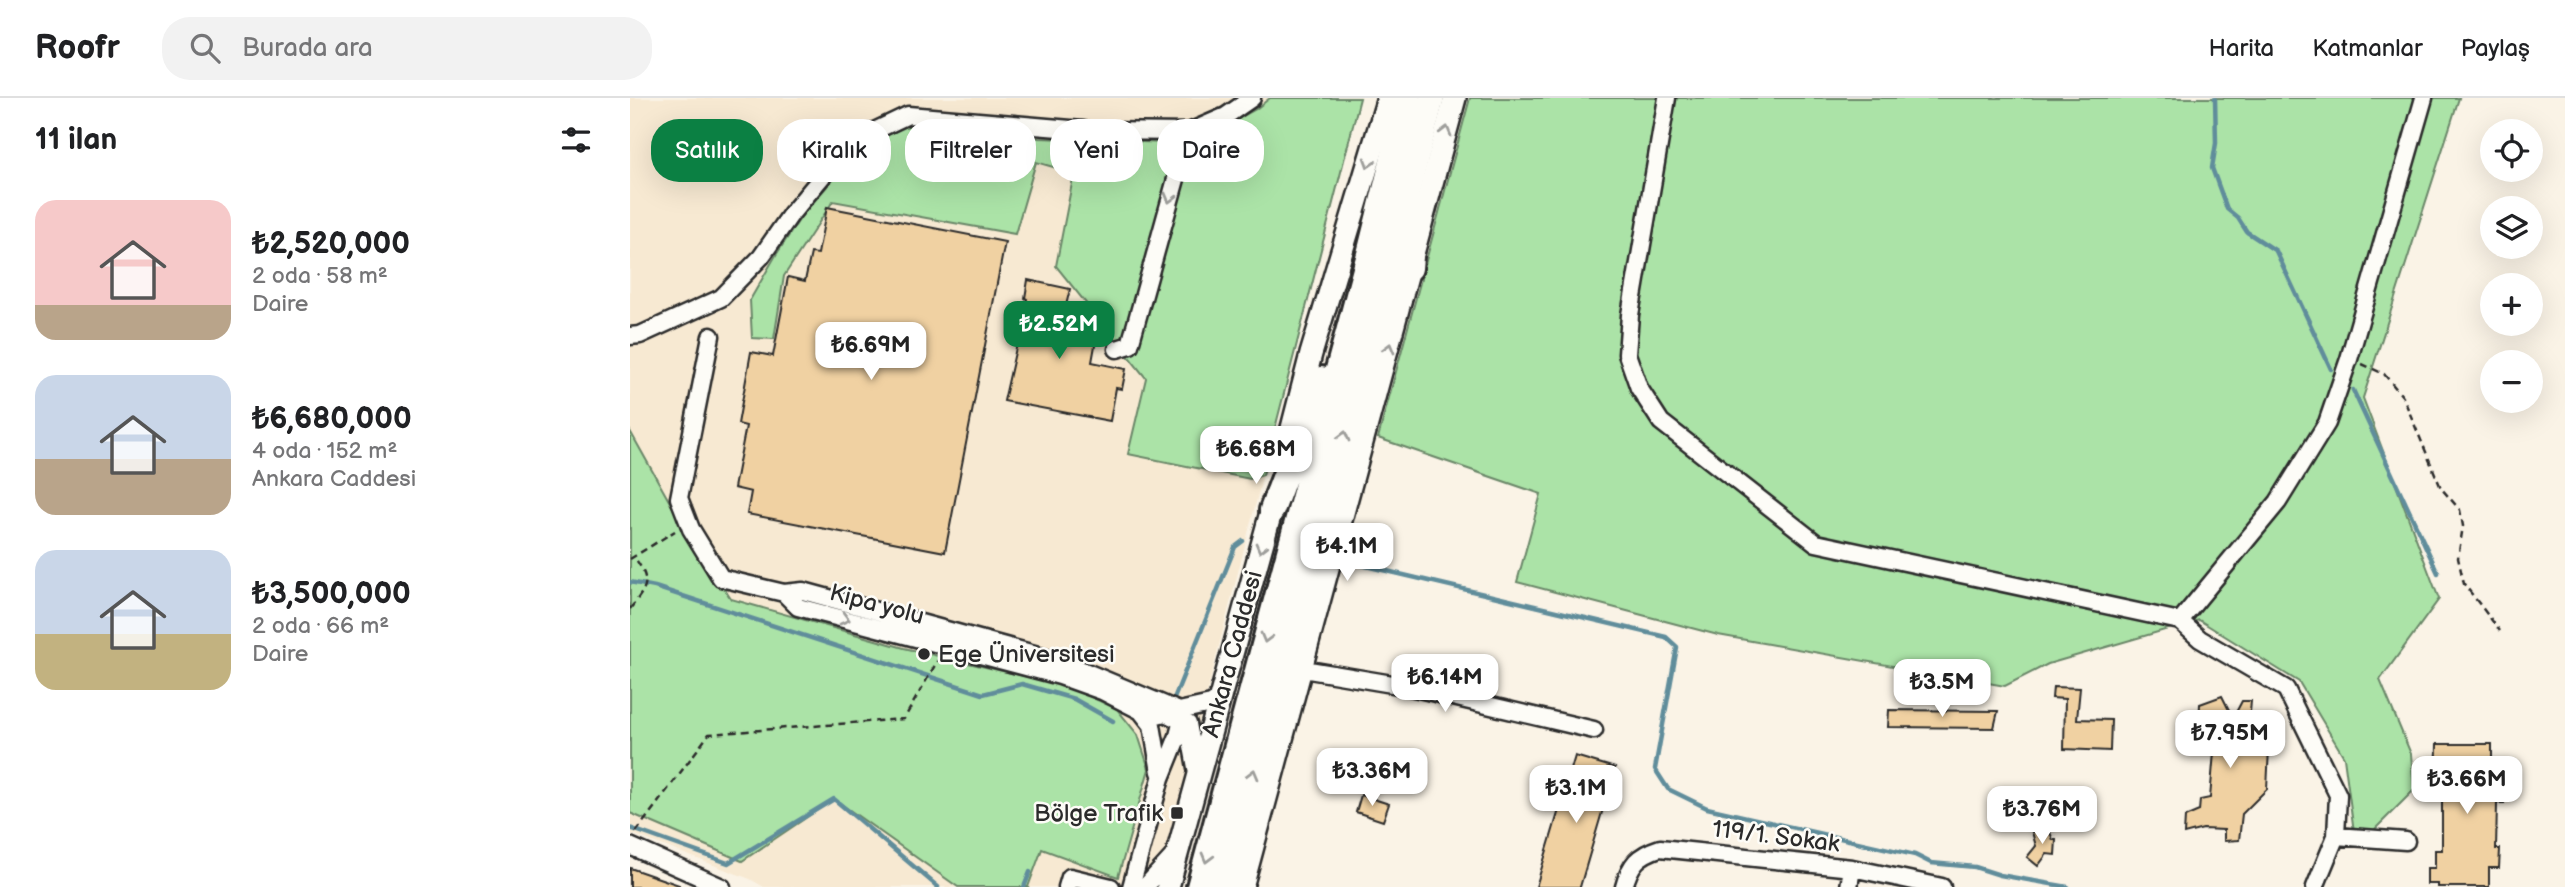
<!DOCTYPE html>
<html lang="tr">
<meta charset="utf-8">
<style>
body{margin:0;font-family:"Balsamiq Sans",sans-serif;background:#f2f2f2;color:#202124;height:100vh;display:flex;flex-direction:column;font-size:26px;white-space:nowrap}
*{box-sizing:border-box;margin:0}
p{font-size:23px;color:#757577}
.icon{flex:none;width:38px;height:38px;fill:none;stroke:currentColor;stroke-width:2;stroke-linecap:round;stroke-linejoin:round}
.map{position:relative;flex:1;overflow:hidden}
.details{display:flex;flex-direction:column;background:#fff;width:630px}
.details>*{flex:none}
.top-card{position:absolute;left:21px;top:21px;width:665px;height:63px;display:flex;gap:14px}
.fabs{position:absolute;left:1850px;top:21px;display:grid;gap:14px}
.fabs a{display:grid;place-items:center;width:63px;height:63px;border-radius:50%;background:#fff;box-shadow:0 7px 28px #0002;font-size:35px}
.price{position:absolute;translate:-50% -60px;padding:0 16px;border-radius:14px;background:#fff;color:#222;font-size:23px;line-height:46px;filter:drop-shadow(0 2px 4px #0008)}
.price::after{content:'';position:absolute;left:50%;top:42px;width:21px;height:16px;margin-left:-10px;background:inherit;clip-path:polygon(0 0,100% 0,50% 100%)}
.price.active{background:#0b8043;color:#fff}
ul{padding:0;list-style:none}
li{display:flex;align-items:center;gap:21px;height:175px;padding:0 35px}
li span{display:grid;place-items:center;flex:none;width:196px;height:140px;border-radius:21px;color:#555}
li>.icon{margin-inline-start:auto}
span .icon{width:84px;height:84px;fill:#fffc;stroke-width:1}
li b{font-size:30px}
h2{display:flex;justify-content:space-between;align-items:center;height:84px;padding:0 35px;font-size:30px}
.chip{padding:0 24px;border-radius:28px;background:#fff;box-shadow:0 7px 28px #0002;font-size:24px;line-height:63px}
.chip.active{background:#0b8043;color:#fff}
header{display:flex;align-items:center;gap:42px;box-sizing:border-box;height:98px;padding:0 35px;background:#fff;border-bottom:2px solid #e0e0e0}
header strong{font-size:33px}
nav{display:flex;gap:38px;margin-inline-start:auto;font-size:24px}
.search{width:490px;height:63px;background:#f2f2f2;display:flex;align-items:center;gap:18px;box-sizing:border-box;padding:0 24px;border-radius:28px;color:#757577;font-size:26px}
main{display:flex;flex:1;min-height:0}
.map>svg:first-child{display:block}
.built{fill:#f7e9d2}
.green{fill:#abe3a7;stroke:#6b8769;stroke-width:2}
.lines{fill:none;stroke-linecap:round;stroke-linejoin:round}
.stream{stroke:#608d9b;stroke-width:4.5}
.building{fill:#f0d1a2;stroke:#2b2b2b;stroke-width:2}
.minor-casing{stroke:#2b2b2b;stroke-width:21}
.major-casing{stroke:#2b2b2b;stroke-width:26}
.highway-casing{stroke:#2b2b2b;stroke-width:30}
.path{stroke:#2b2b2b;stroke-width:2.5;stroke-dasharray:7 5;stroke-linecap:butt}
.minor{stroke:#fdfcf7;stroke-width:16}
.major{stroke:#fdfcf7;stroke-width:21}
.highway{stroke:#fdfcf7;stroke-width:24}
.oneway{stroke:#9e9e9b}
.poi-dot{fill:#2b2b2b;stroke:#fdfcf7;stroke-width:2.5}
.labels{text-anchor:middle;stroke-width:5;stroke-linejoin:round;paint-order:stroke}
.street-label{font-size:24px;fill:#2b2b2b;stroke:#fdfcf7}
.poi-label{font-size:24px;fill:#2b2b2b;stroke:#fdfcf7;text-anchor:start}
</style>
<header>
<strong>Roofr</strong>
<div class="search"><svg class="icon" aria-label="search" viewBox="0 0 24 24"><circle cx="10" cy="10" r="6"/><path d="M15 15l6 6"/></svg>Burada ara</div>
<nav><a>Harita</a><a>Katmanlar</a><a>Paylaş</a></nav>
</header>
<main>
<section class="details">
<h2>11 ilan<svg class="icon" aria-label="filters" viewBox="0 0 24 24"><path d="M4 7h16M4 17h16"/><circle cx="9" cy="7" r="2"/><circle cx="15" cy="17" r="2"/></svg></h2>
<ul>
<li><span style="background:linear-gradient(#f6c9c9 75%,#b9a48a 0)"><svg class="icon" aria-label="home" viewBox="0 0 24 24"><path d="M3 11l9-7 9 7M6 9v11h12V9"/></svg></span><div><b>₺2,520,000</b><p>2 oda · 58 m²</p><p>Daire</p></div></li>
<li><span style="background:linear-gradient(#c9d6e8 60%,#b9a48a 0)"><svg class="icon" aria-label="home" viewBox="0 0 24 24"><path d="M3 11l9-7 9 7M6 9v11h12V9"/></svg></span><div><b>₺6,680,000</b><p>4 oda · 152 m²</p><p>Ankara Caddesi</p></div></li>
<li><span style="background:linear-gradient(#c9d6e8 60%,#c2b280 0)"><svg class="icon" aria-label="home" viewBox="0 0 24 24"><path d="M3 11l9-7 9 7M6 9v11h12V9"/></svg></span><div><b>₺3,500,000</b><p>2 oda · 66 m²</p><p>Daire</p></div></li>
</ul>
</section>
<div class="map">
<svg width="1935" height="789" viewBox="0 0 1935 789">
<rect width="100%" height="100%" fill="#faf3e6"/>
<filter id="ink" filterUnits="userSpaceOnUse"><feTurbulence type="fractalNoise" baseFrequency=".0143" numOctaves="2"/><feDisplacementMap in="SourceGraphic" scale="14" xChannelSelector="R" yChannelSelector="G"/><feConvolveMatrix kernelMatrix="1 2 1 2 8 2 1 2 1" color-interpolation-filters="sRGB"/></filter>
<g filter="url(#ink)">
<path class="built" d="M0,0H730L527,789H134L120,781L0,735Z"/>
<path class="green" d="M640,0H730L633,377L620,381L498,356L516,280L426,168L444,75L406,64L385,136L203,103L154,178L144,241L122,240L120,202L146,157L173,116L205,79L247,42L279,27L409,40L562,46L626,11Z
M840,0H1829L1733,300L1809,501L1750,582L1781,656L1784,692L1737,739L1724,734L1714,659L1669,584L1569,522L1418,566L1375,588L1088,537L887,484L911,396L748,340Z
M0,333L57,435L101,501L274,550L437,588L487,611L508,637L519,671L488,779L412,751L398,789H328L204,701L112,763L0,715Z"/>
<g class="lines">
<path class="stream" d="M1585,0L1586,45L1582,70L1597,111L1608,120L1617,134L1646,153L1701,271
M1723,292L1808,475
M706,461L1036,539L1047,549L1025,671L1038,691L1077,710L1285,757L1301,765L1345,769L1370,777L1438,789
M0,484L25,489L353,596L392,586L444,601L483,623
M543,603L605,449L613,443
M0,730L98,765L204,701L308,789
M394,789L400,774"/>
</g>
<path class="building" d="M197,109L375,144L315,454L117,416L121,394L104,390L116,328L108,326L121,254L143,258L158,179L175,183L181,155L188,156Z
M398,182L440,191L432,224L468,231L462,264L496,271L492,291L486,290L480,323L374,303L397,201L395,200Z
M1423,589L1450,590L1447,621L1481,622L1480,653L1434,651L1435,601L1422,600Z
M1592,598L1603,620L1612,603H1621L1617,648L1639,650L1637,691L1612,716L1609,742L1594,743V732L1573,731L1554,736L1555,719L1569,713L1570,702L1580,700L1585,643L1577,642V626H1569L1570,606Z
M1259,612L1368,613L1364,630L1258,629Z
M1807,646H1862V681H1874V705H1867L1866,751H1870L1869,770H1859V789H1808V786H1797V770H1805V752H1812V700H1806Z
M945,658L985,670L950,789H906Z
M731,697L759,706L753,723L726,714Z
M1418,729L1423,742H1426L1425,757L1417,756L1408,768L1397,759L1406,748L1402,734Z
M0,770L49,787V789H0Z"/>
<g class="lines">
<g class="minor-casing">
<path id="minor" d="M1037,0L1000,217L997,256L1009,290L1031,324L1186,445L1550,523L1570,541L1656,591L1708,697L1706,738L1685,789
M0,238L10,237L91,200L131,159L161,116L205,63L236,37L278,17L464,33L559,34L596,18L622,0
M81,238L49,400L61,431L91,480L154,495L173,493L430,563L549,613L581,606L590,601
M487,251L500,247L559,34
M154,495L168,509L430,578L472,593L511,613L527,617L535,615L558,626L567,675
M1550,523L1648,404L1697,325L1719,261L1794,0
M673,571L780,589L964,632
M511,613L522,627L530,674
M1706,738L1776,743
M0,748L92,789
M437,789L440,779L481,789
M501,789L531,680L548,638L553,618
M515,789L547,754
M994,789C1000,766 1008,757 1030,750L1222,770L1312,789
M1219,789L1222,770"/>
</g>
<g class="major-casing">
<path id="major" d="M661,334L681,256L758,0
M538,789L646,396
M612,789L825,0"/>
</g>
<g class="highway-casing">
<path id="highway" d="M780,170L785,112
M642,412L691,281
M569,789L739,156L778,0
M593,789L802,0"/>
</g>
<path class="path" d="M1732,266L1754,276L1773,299L1811,390L1830,412L1833,428L1828,460L1834,486L1870,533
M0,461L45,433
M0,511C17,488 22,485 5,460
M6,734L79,636L274,621L308,562"/>
<use href="#minor" class="minor"/>
<use href="#major" class="major"/>
<use href="#highway" class="highway"/>
</g>
<defs><path id="oneway-chevron" d="M-2-3.5L2.5 0L-2 3.5" fill="none" stroke-width="1.6" stroke-linecap="round" stroke-linejoin="round" transform="scale(1.75)"/></defs>
<g class="oneway">
<use href="#oneway-chevron" transform="translate(816 33) rotate(-75)"/>
<use href="#oneway-chevron" transform="translate(739 65) rotate(107)"/>
<use href="#oneway-chevron" transform="translate(540 100) rotate(105)"/>
<use href="#oneway-chevron" transform="translate(759 250) rotate(-75)"/>
<use href="#oneway-chevron" transform="translate(714 338) rotate(-75)"/>
<use href="#oneway-chevron" transform="translate(631 450) rotate(105)"/>
<use href="#oneway-chevron" transform="translate(215 521) rotate(15)"/>
<use href="#oneway-chevron" transform="translate(636 540) rotate(105)"/>
<use href="#oneway-chevron" transform="translate(623 676) rotate(-75)"/>
<use href="#oneway-chevron" transform="translate(577 760) rotate(105)"/>
</g>
</g>
<g class="poi-dot">
<circle cx="294" cy="556" r="7"/>
<rect x="540" y="708" width="14" height="14" rx="3.5"/>
</g>
<g class="labels">
<g class="street-label">
<text transform="translate(247 506) rotate(15)" y="8">Kipa yolu</text>
<text transform="translate(602 556) rotate(-75)" y="8">Ankara Caddesi</text>
<text transform="translate(1146 738) rotate(7)" y="8">119/1. Sokak</text>
</g>
<g class="poi-label">
<text x="308" y="564">Ege Üniversitesi</text>
<text x="533" y="723" text-anchor="end">Bölge Trafik</text>
</g>
</g>
</svg>
<div class="fabs">
<a><svg class="icon" aria-label="locate" viewBox="0 0 24 24"><circle cx="12" cy="12" r="6"/><path d="M12 2v4M12 18v4M2 12h4M18 12h4"/></svg></a>
<a><svg class="icon" aria-label="layers" viewBox="0 0 24 24"><path d="M12 4l9 5-9 5-9-5zM3 14l9 5 9-5"/></svg></a>
<a>+</a>
<a>−</a>
</div>
<b class="price active" style="left:429px;top:263px">₺2.52M</b>
<b class="price" style="left:241px;top:284px">₺6.69M</b>
<b class="price" style="left:626px;top:388px">₺6.68M</b>
<b class="price" style="left:717px;top:485px">₺4.1M</b>
<b class="price" style="left:815px;top:616px">₺6.14M</b>
<b class="price" style="left:1312px;top:621px">₺3.5M</b>
<b class="price" style="left:1600px;top:672px">₺7.95M</b>
<b class="price" style="left:742px;top:710px">₺3.36M</b>
<b class="price" style="left:1837px;top:718px">₺3.66M</b>
<b class="price" style="left:946px;top:727px">₺3.1M</b>
<b class="price" style="left:1412px;top:748px">₺3.76M</b>
<div class="top-card">
<a class="chip active">Satılık</a>
<a class="chip">Kiralık</a>
<a class="chip">Filtreler</a>
<a class="chip">Yeni</a>
<a class="chip">Daire</a>
</div>
</div>
</main>
